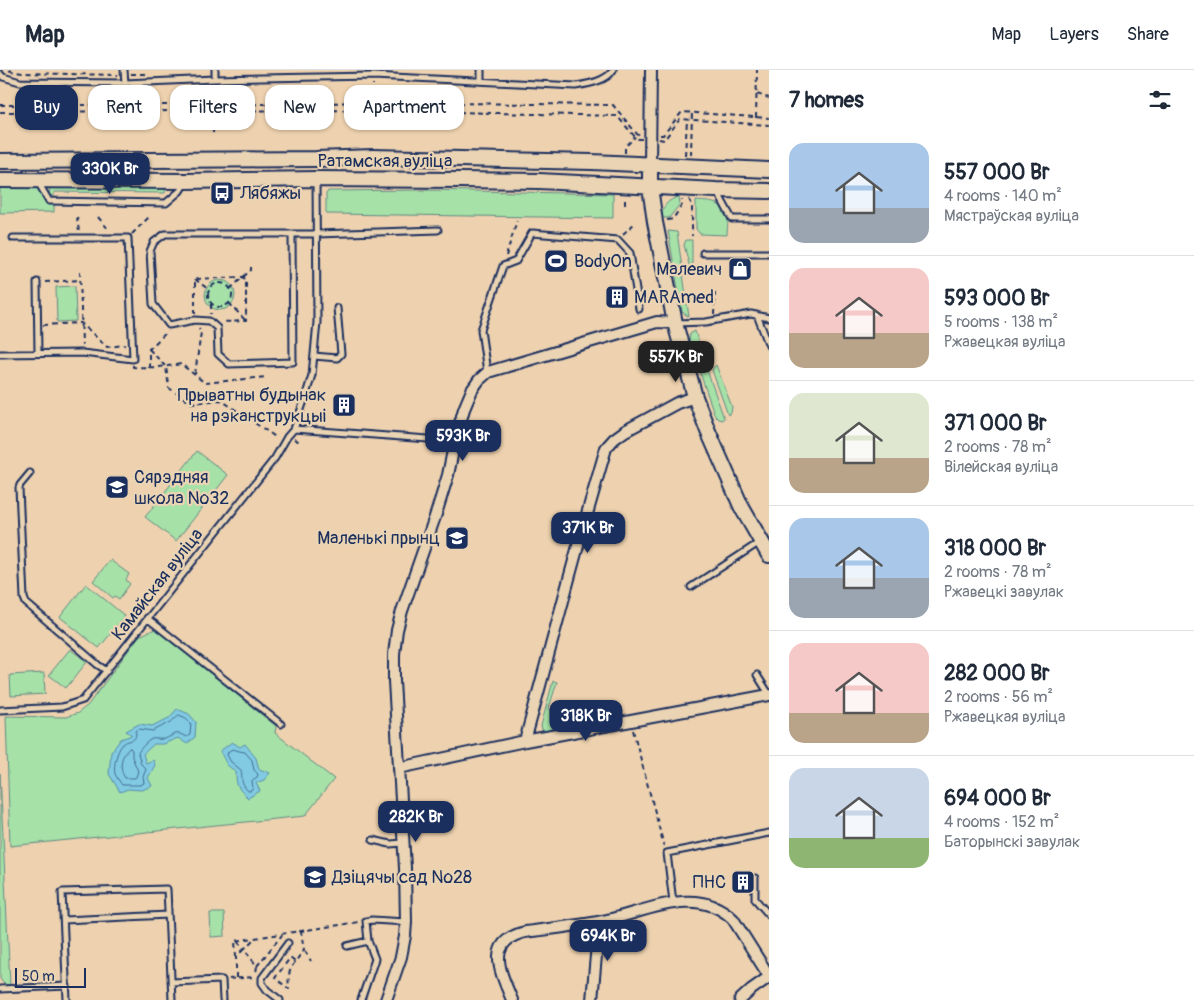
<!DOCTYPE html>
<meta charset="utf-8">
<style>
body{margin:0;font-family:Pangolin,sans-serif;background:#f2f2f3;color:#1f2937;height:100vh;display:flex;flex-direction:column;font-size:19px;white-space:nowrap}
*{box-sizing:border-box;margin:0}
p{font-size:16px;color:#747a83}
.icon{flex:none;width:28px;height:28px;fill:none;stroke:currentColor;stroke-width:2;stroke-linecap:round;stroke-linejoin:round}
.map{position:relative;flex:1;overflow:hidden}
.details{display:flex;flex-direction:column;background:#fff;width:425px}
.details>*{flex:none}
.guide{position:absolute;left:15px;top:15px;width:475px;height:45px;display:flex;gap:10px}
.scale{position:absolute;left:15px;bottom:12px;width:71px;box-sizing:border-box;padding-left:5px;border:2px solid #1b2f5e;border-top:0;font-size:14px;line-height:18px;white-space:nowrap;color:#1b2f5e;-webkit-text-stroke:4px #ead4b3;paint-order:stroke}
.price{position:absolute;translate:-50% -42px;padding:0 11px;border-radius:10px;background:#1b2f5e;color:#fff;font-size:16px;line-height:32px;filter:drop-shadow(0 1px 2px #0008)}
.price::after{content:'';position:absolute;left:50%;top:30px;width:15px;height:11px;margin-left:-8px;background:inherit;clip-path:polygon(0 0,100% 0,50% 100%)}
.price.current{background:#222;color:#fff}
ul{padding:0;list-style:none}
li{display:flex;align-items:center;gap:15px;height:125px;padding:0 20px}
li+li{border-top:1px solid #e0e1e3}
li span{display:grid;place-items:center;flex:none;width:140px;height:100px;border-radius:15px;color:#555}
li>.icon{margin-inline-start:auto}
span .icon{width:60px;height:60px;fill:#fffc;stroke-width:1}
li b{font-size:21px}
h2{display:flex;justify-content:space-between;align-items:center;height:60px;padding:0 20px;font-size:21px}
.pill{padding:0 18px;border-radius:15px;background:#fff;box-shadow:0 1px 4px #0004;font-size:18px;line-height:45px}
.pill.current{background:#1b2f5e;color:#fff}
header{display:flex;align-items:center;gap:30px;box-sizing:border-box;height:70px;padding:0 25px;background:#fff;border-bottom:1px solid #e0e1e3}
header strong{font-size:24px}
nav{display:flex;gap:28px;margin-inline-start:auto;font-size:18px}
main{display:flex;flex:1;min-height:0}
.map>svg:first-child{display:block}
.green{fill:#a6e1a7;stroke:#608882}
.water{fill:#81cae2;stroke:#588cad}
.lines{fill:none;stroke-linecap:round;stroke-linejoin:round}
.shore{stroke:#446d93;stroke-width:1}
.lane-casing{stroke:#1b2f5e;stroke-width:9}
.street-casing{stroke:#1b2f5e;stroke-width:14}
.secondary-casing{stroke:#1b2f5e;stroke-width:18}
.path{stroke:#1b2f5e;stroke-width:2;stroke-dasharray:5 4;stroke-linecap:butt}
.lane{stroke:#ead4b3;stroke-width:5}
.street{stroke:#ead4b3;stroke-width:10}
.secondary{stroke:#ead4b3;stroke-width:14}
.labels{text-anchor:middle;stroke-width:4.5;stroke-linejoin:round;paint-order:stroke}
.street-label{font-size:18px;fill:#1b2f5e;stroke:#ead4b3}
.poi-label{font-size:18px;fill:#1b2f5e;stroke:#ead4b3;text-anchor:start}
</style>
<header>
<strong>Map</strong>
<nav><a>Map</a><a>Layers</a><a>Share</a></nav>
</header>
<main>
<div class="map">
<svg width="769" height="930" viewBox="0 0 769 930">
<rect width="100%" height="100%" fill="#eed2af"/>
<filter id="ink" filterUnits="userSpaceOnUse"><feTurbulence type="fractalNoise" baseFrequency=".02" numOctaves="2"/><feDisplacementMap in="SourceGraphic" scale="10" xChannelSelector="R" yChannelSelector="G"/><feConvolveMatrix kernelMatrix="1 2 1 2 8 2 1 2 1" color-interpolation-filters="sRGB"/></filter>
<g filter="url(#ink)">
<path class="green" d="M53,116L166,117L165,123L54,122V126L49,125L50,117Z
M37,117L46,133L54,135V142L0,143V118Z
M425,120L613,124V148L328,144L326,142V124L328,121Z
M679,127L680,134L669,148H660C662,137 668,129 679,127Z
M696,131C707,132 722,131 727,144C729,150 727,159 727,165L700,164L696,159Z
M668,161L677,162L689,247L682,242Z
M686,170H692V206L684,175Z
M205 225a15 15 0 1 1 30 0a15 15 0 1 1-30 0Z
M75,216L76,251L57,252L56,217Z
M695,261L709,306L724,348L722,350L718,349L715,346L689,271L690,264Z
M716,295L732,337L731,343L728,345L712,300L714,297Z
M197,381L228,405L176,471L145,447Z
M110,490L129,504L126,510L130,514L119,529L115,526L113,528L93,511Z
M86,514L125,546L99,578L60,547Z
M155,559L276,656L275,663L334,709L305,746L10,776L6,646L66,647L78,643L88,635L139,566Z
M70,579L87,592L66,618L49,605Z
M44,603L45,624L11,626L10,605Z
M553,611L557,612L549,638L567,658L545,662H543L541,656Z
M0,703L10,915L4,914L0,909Z
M210,843H224L225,866L211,867Z"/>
<path class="water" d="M177,639L189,644L196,652L195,667L187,674L178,668L163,674H154L143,684L146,693L153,690L155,695L148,708L152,716L142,720L128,719L120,722L109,704L111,682L121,669L132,665L126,661L139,654L152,656L169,648Z
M232,672L240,677L245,674L256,688L259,699L270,703L264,710L256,713L260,721L248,728C238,718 236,717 236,702L227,695L220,681Z"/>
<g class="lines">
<path class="shore" d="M179,645L186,648L191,653L190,665L186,667C175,660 174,666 164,669C160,670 156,668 152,669C147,671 140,679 138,683L141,694L146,699L143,707L144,713L140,715H122C120,712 117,708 115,704C113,696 117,680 123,674C130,668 136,674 136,661L139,659L153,661L171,652Z
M130,678L132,680V687L138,701L136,707L135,708H125C119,699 120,684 130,678Z
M233,679L239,681L245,682L252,690L254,700L258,704L257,707L252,711L253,719L250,721H248C240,713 243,711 241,700L231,692L227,685L228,682Z"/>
<g class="lane-casing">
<path id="lane" d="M124,0L125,13
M0,4L3,7L20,12L125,13L215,9L373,6L576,16C588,14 607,11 613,0
M215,9V0
M481,11V0
M38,112L49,131L166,133L180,121L185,113
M718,123L732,149H769
M292,164L293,292L229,294L218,284L217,258L209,251L195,250L169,255L153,234L150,181L154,172L165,164H317L438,160
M703,183H769
M37,212L38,283
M757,245L769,276
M676,253L706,252L751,244L769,248
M0,284L82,283L133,289L128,168H13
M314,286L337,288L341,284L337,238
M487,302L481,260L503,196L516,191L532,163L618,170L630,183L639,239
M294,359L455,371
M30,403L20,415L19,418L24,528L26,533L98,595L107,601
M691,517L760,472
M147,548L281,654
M757,605L769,624
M0,640L62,637L83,630L275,388L287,367L294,359L304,331L312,305L317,252L316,109
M373,770L390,774L403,773
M755,808V829L769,845
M673,832L667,783L769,763
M64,850L168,845
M368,871L366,851L372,850L406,852
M347,876L368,871L375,889L361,930
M171,912L222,910L223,930
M0,919L67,916
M67,930L62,822L167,819L172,930
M280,930L267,920L262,913V908L288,873"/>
</g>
<g class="street-casing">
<path id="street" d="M650,95L651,0
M525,671L579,472L606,378L614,369L625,361L677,333L695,327
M399,698L525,671L769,625
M386,930L401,887L405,866L406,852L405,798L394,611V584L397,560L402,541L436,444L448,405L455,371L464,339L472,320L479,310L488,302L657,252L675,253
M512,930C501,903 484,872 525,862C549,859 574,856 598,852C641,845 695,812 733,849L769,906
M592,930L599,852
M740,930L752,919L769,907"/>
</g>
<g class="secondary-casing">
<path id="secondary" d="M0,91L316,89L373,87L592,92L769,100
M650,95V117L655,152L675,253L695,327L708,361L741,436L769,485
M0,110L186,111L316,109L460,110L539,111L716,120L769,121"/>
</g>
<path class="path" d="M9,0L11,1L22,3L118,5
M131,4H148
M757,24L769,28
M0,35H214L372,32L613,35L637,64L641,67
M0,42L373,40L617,46L637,69H642
M756,48L757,0
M373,60V14
M213,63L215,16
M660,65H663L682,42L769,48
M659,69L664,70L680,49L769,55
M625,83V77L635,67
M685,85L687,50
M691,85L692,42
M689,129L692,135V166
M625,135V128
M77,147L79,162
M98,147L109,160
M667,150L673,149L682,135V130
M132,164L149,147
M623,164L635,153
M506,186L517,150
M80,201L82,276
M195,209L209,220
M45,212L80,210
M208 225a12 12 0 1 1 24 0a12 12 0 1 1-24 0Z
M230,219L251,200V197
M229,233L246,251
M211,234V244
M195,244V209L243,207L246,210V251L222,252
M714,245L715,219
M43,255L81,253L107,277L125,275
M149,279L166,297L169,318L191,333L221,330L277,368
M133,295V297C150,298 165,297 181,294L205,313L266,307
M149,298V279L168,261
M195,304L201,262L199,258
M294,369L300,372
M633,660L664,776
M237,871L244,879L254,869
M305,881L311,891
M236,887L235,871L359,852
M295,892C288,901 288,908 289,919L275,908L290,888L295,892L304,880L301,862
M257,896L282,865
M236,908V887L244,879L257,896L256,903
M229,909L254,907"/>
<use href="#lane" class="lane"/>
<use href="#street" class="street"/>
<use href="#secondary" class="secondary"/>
</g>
</g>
<defs>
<g id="bus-square" transform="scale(1.25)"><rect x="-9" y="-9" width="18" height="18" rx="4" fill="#1b2f5e" stroke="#ead4b3"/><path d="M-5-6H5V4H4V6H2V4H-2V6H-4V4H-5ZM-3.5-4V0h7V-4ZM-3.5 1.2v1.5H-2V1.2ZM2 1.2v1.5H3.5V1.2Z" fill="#fff"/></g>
<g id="stadium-square" transform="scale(1.25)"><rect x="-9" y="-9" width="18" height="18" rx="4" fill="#1b2f5e" stroke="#ead4b3"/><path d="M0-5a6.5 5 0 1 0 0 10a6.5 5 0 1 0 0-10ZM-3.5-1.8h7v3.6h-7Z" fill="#fff"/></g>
<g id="shop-square" transform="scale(1.25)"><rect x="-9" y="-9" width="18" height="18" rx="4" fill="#1b2f5e" stroke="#ead4b3"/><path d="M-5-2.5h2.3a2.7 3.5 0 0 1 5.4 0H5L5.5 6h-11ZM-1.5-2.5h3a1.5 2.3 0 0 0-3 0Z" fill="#fff"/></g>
<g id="building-square" transform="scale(1.25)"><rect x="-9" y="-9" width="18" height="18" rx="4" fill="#1b2f5e" stroke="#ead4b3"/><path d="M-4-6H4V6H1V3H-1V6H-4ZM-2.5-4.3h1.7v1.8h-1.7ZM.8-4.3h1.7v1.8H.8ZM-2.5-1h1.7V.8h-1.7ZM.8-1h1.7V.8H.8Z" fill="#fff"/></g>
<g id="school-square" transform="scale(1.25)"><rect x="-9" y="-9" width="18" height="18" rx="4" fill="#1b2f5e" stroke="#ead4b3"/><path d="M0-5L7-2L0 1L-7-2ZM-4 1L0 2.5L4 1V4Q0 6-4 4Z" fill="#fff"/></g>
</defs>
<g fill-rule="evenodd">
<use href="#bus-square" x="222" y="123"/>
<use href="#stadium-square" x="556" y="191"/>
<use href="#shop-square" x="740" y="199"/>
<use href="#building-square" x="617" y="227"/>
<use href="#building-square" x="344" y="335"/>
<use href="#school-square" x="117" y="417"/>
<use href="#school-square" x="457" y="468"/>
<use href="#school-square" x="315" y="807"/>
<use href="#building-square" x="743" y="812"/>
</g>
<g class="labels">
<g class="street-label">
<text x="385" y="97">Ратамская вуліца</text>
<text transform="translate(157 514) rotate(-52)" y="6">Камайская вуліца</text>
</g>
<g class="poi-label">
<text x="240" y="129">Лябяжы</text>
<text x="574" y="197">BodyOn</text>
<text x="722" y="205" text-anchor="end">Малевич</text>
<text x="634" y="233">MARAmed</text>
<text x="326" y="331" text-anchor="end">Прыватны будынак<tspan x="326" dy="21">на рэканструкцыі</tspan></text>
<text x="134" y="413">Сярэдняя<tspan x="134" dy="21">школа №32</tspan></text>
<text x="440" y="474" text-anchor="end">Маленькі прынц</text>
<text x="332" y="813">Дзіцячы сад №28</text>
<text x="726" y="818" text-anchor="end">ПНС</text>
</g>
</g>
</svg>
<div class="scale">50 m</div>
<b class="price" style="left:110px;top:125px">330K Br</b>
<b class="price current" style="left:676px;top:313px">557K Br</b>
<b class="price" style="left:463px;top:392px">593K Br</b>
<b class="price" style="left:588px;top:484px">371K Br</b>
<b class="price" style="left:586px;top:672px">318K Br</b>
<b class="price" style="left:416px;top:773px">282K Br</b>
<b class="price" style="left:608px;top:892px">694K Br</b>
<div class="guide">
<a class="pill current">Buy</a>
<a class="pill">Rent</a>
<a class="pill">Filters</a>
<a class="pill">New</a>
<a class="pill">Apartment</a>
</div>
</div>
<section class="details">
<h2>7 homes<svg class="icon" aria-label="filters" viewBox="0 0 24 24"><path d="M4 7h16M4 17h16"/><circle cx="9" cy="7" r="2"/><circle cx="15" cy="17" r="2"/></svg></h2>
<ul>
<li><span style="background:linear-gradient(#a9c7e8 65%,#9aa5b1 0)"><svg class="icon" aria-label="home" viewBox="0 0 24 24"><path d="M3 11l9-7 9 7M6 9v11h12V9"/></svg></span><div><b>557 000 Br</b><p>4 rooms · 140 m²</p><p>Мястраўская вуліца</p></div></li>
<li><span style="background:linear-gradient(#f6c9c9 65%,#b9a48a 0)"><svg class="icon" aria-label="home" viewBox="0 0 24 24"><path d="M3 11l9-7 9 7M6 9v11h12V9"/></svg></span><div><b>593 000 Br</b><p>5 rooms · 138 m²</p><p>Ржавецкая вуліца</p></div></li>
<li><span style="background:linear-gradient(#dfe7d0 65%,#b9a48a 0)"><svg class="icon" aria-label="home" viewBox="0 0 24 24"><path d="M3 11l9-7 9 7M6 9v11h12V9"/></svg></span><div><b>371 000 Br</b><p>2 rooms · 78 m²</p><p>Вілейская вуліца</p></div></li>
<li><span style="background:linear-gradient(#a9c7e8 60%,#9aa5b1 0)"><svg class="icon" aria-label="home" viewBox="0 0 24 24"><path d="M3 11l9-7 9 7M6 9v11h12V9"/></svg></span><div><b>318 000 Br</b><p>2 rooms · 78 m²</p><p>Ржавецкі завулак</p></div></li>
<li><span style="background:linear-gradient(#f6c9c9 70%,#b9a48a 0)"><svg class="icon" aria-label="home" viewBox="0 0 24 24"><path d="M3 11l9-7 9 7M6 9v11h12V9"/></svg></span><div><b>282 000 Br</b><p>2 rooms · 56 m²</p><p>Ржавецкая вуліца</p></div></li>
<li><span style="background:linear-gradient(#c9d6e8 70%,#8fb573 0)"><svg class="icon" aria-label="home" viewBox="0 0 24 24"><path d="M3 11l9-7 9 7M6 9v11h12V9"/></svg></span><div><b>694 000 Br</b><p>4 rooms · 152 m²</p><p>Баторынскі завулак</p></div></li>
</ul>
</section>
</main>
